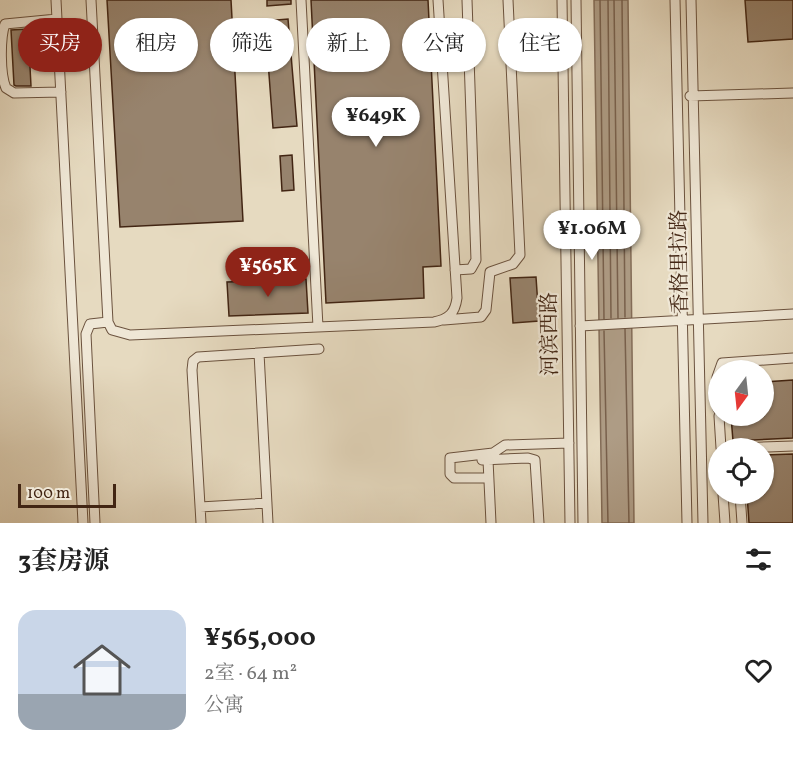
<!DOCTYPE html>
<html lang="zh">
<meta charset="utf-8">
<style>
body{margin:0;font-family:Vollkorn,"Noto Serif SC",serif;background:#f6f6f6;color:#222;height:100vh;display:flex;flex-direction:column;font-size:22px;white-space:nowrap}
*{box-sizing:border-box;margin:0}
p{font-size:20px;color:#767676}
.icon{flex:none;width:33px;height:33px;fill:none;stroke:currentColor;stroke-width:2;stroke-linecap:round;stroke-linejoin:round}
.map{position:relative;height:523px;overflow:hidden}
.details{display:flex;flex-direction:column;background:#fff;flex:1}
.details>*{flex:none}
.guide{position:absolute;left:18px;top:18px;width:758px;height:54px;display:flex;gap:12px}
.needle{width:39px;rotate:195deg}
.fabs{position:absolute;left:708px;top:360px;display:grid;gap:12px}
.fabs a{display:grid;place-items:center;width:66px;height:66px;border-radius:50%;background:#fff;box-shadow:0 2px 4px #0004;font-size:30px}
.scale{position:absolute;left:18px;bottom:15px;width:98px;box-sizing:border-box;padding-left:6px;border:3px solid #422513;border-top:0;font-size:16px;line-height:21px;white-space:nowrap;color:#422513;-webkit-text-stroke:4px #efe7d6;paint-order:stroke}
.price{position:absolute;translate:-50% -51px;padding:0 14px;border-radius:21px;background:#fff;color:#222;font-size:20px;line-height:39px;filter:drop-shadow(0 2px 3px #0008)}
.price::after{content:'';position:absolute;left:50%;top:36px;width:18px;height:14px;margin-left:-9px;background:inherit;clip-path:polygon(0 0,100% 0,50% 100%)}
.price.active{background:#8f2418;color:#fff}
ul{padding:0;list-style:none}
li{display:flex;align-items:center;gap:18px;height:150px;padding:0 18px}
li span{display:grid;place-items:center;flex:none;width:168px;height:120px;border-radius:18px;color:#555}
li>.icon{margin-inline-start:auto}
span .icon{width:72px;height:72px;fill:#fffc;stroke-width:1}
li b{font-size:26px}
h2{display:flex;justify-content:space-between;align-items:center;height:72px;padding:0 18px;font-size:26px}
.tag{padding:0 21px;border-radius:27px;background:#fff;box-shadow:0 2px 4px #0004;font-size:21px;line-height:54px}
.tag.active{background:#8f2418;color:#fff}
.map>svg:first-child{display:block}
.water{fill:#ae9c85;stroke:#836c57;stroke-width:1.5}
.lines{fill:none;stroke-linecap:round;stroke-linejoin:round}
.shore{stroke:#78604c;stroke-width:1.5}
.building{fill:#97836d;stroke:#422513;stroke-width:1.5}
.minor-casing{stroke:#6b523e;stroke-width:11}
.minor{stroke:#efe7d6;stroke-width:9}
.labels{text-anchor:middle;stroke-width:4.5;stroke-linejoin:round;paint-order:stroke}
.street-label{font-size:21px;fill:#422513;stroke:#efe7d6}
</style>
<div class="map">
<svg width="793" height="523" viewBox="0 0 793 523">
<rect width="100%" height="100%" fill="#e6dac0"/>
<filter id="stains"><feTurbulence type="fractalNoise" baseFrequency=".00333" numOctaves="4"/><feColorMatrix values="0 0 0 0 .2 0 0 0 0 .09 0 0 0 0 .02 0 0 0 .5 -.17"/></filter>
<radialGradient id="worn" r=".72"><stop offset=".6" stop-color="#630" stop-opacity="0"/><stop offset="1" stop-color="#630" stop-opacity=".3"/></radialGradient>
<path class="water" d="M594,0H628L634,523H602Z"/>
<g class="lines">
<path class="shore" d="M600,0L604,319
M608,0L611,318
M614,0L618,318
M622,0L625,317
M625,329L629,523
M604,331L608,523"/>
</g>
<path class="building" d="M107,0H231L243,221L120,227Z
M267,0H291V4L267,6Z
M311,0H428L441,266L423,267L424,298L326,303Z
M745,0H793V39L748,42Z
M288,19L297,126L273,128L265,21Z
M28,29L31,86H16L14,85L11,30Z
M292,155L294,190L282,191L280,156Z
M536,277L539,321L513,323L510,278Z
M306,279L308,313L229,316L227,282Z
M793,380V438L733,441L731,416H764V382Z
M793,454V523H749L747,494H764V455Z"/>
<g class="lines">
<g class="minor-casing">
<path id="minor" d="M56,0L83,523
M91,0L108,322L112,330L130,335L434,322C449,319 455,313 457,298L438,0
M301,0L318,327
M562,0L570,523
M576,0L583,523
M675,0L687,523
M691,0L703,523
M57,19L5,24C0,38 0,74 6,88L14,93L61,92
M690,96L793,93
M455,270L471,269L476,260L467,0
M444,320L481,317L486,310L490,272L513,264L520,255L508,0
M580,326L793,314
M259,353L268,523
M718,409L717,377L722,363L793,358
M719,416L721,448
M738,448L793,446
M482,460L528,458L535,460L539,523
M488,460L491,523
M488,478H454L450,474V458L493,453L505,445L569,443
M723,494L725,523
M740,494L742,523
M200,507L267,503
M95,523L86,334L90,324L108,322
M201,523L192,370L193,361L198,357L319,349"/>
</g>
<use href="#minor" class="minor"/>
</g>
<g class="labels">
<g class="street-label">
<text transform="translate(679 262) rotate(-91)" y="7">香格里拉路</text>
<text transform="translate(549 334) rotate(-91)" y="7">河滨西路</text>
</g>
</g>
<rect width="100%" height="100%" filter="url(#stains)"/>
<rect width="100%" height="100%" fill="url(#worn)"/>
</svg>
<div class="fabs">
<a><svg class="needle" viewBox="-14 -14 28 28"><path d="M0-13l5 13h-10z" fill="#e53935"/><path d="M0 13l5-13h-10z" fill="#767676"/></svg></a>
<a><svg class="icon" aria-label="locate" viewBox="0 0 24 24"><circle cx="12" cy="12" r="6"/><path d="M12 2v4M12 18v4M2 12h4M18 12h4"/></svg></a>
</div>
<div class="scale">100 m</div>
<b class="price" style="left:376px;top:148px">¥649K</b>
<b class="price" style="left:592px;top:261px">¥1.06M</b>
<b class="price active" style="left:268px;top:298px">¥565K</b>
<div class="guide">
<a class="tag active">买房</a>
<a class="tag">租房</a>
<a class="tag">筛选</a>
<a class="tag">新上</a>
<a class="tag">公寓</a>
<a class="tag">住宅</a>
</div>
</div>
<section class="details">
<h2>3套房源<svg class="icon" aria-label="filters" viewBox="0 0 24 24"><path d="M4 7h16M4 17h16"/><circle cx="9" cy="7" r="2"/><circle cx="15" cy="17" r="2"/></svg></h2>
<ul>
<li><span style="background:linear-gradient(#c9d6e8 70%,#9aa5b1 0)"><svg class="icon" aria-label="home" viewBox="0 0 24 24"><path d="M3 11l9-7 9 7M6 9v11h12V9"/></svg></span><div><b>¥565,000</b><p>2室 · 64 m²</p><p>公寓</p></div><svg class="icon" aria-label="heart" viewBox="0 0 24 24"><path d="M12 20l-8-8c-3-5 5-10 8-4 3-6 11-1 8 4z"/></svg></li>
</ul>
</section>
